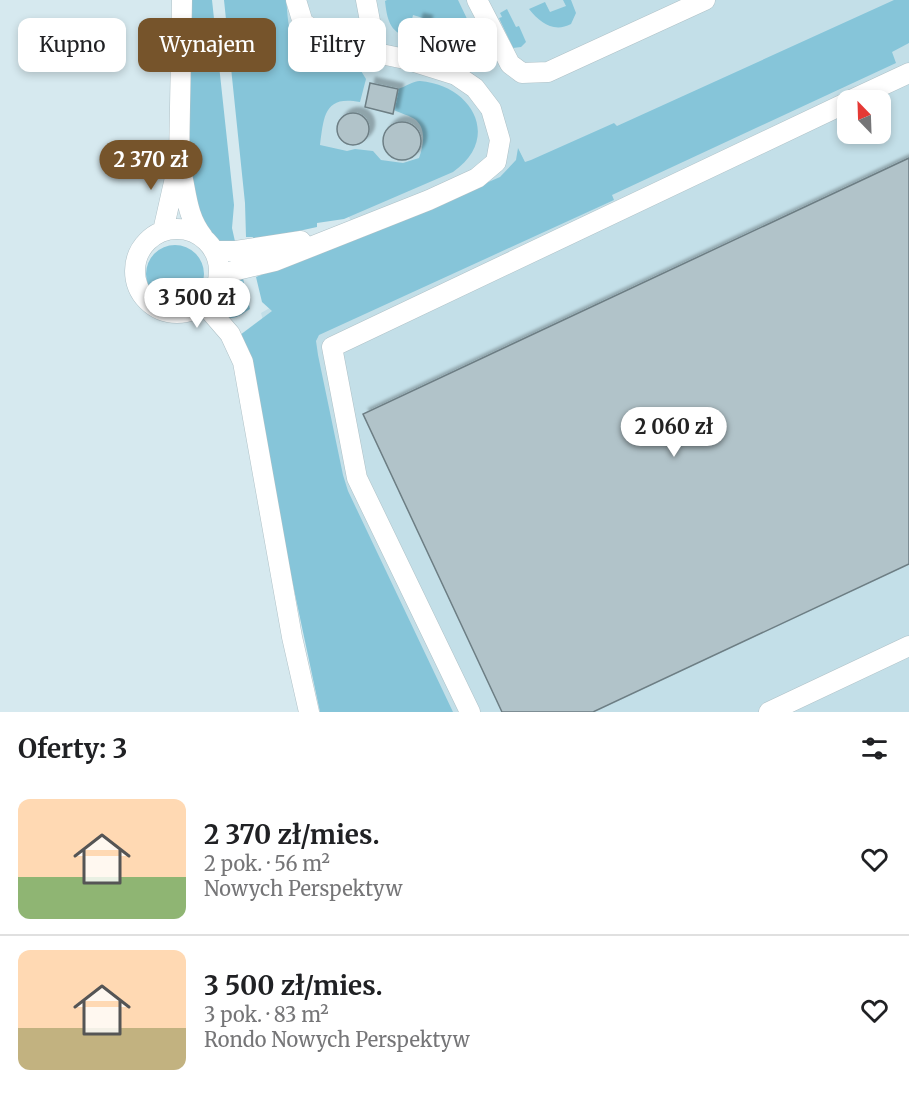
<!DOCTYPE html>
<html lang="pl">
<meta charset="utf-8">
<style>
body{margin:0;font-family:Merriweather,serif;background:#f2f2f2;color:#202124;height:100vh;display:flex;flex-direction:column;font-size:22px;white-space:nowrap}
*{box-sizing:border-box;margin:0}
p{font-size:20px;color:#757577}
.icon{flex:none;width:33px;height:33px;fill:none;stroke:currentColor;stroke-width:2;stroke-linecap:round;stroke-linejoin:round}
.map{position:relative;height:712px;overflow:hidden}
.drawer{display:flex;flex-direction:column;background:#fff;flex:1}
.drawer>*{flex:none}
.top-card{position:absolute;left:18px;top:18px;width:600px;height:54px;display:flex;gap:12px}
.needle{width:39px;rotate:337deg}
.controls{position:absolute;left:837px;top:90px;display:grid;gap:12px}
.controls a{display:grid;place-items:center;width:54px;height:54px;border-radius:12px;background:#fff;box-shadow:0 3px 9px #0003;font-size:30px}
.price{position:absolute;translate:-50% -51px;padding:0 14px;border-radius:21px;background:#fff;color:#222;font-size:20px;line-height:39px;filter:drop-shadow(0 2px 3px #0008)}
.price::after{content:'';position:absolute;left:50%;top:36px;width:18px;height:14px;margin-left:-9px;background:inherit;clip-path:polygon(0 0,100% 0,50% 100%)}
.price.on{background:#76542b;color:#fff}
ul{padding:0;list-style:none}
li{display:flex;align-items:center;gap:18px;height:150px;padding:0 18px}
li+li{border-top:2px solid #e0e0e0}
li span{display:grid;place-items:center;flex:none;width:168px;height:120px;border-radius:12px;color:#555}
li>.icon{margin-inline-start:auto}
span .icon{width:72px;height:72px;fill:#fffc;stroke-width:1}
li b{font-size:26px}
h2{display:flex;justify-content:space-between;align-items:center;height:72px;padding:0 18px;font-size:26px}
.chip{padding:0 21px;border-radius:12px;background:#fff;box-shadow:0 3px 9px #0003;font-size:21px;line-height:54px}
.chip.on{background:#76542b;color:#fff}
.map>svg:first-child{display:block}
.built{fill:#c3dfe8;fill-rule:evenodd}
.green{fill:#86c5d9}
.building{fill:#b1c3c9;stroke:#6d7e84;stroke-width:1.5;filter:url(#shadow)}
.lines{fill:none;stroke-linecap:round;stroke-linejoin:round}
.minor-casing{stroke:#afc1c7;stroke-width:21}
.minor{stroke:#fff;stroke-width:20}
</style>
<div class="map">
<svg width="909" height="712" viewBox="0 0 909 712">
<defs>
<filter id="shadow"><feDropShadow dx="5.5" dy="-5.5" stdDeviation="1.5" flood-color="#0004"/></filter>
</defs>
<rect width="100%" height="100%" fill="#d6e9ef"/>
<path class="built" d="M248,0H909V712H361L261,313L364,254L339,192ZM848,100H880V134H848Z"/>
<path class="green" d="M191,0H212L234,205L232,228L236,246L223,245L211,240L192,198L189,112Z
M224,0H286C288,13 287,31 295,42C303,52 340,57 353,60V65L358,66L366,79L360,102C324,95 324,116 320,145L347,151L355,149L373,151L381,160L403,163L419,158C423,147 427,130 416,120C411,116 400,113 394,110L398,89C405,87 413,81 420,81C472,85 502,138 453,172L344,219L317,223V227L253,241V237H246L245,203Z
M387,0H458L470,25L475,26L493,63L480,69L462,56L463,52L429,44L433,21L413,15L408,37C389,32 387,18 385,1Z
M563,0H571L576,13L571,24C554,33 540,23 529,9L545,2L550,12L566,6Z
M894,0H909V43L892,52L896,63L612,195L614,200L319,335L316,341L318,355L343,475L348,491L453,712H320L240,335L272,311L262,302L256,277L261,275V270L360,238L500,177L516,160L518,148L525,162L531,160L614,123L617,126Z
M507,9L516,27L519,26L526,42L521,47L513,48L499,18L502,17L500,13Z
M146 274a29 29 0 1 1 58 0a29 29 0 1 1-58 0Z
M242,274L250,309C235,319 228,324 218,306C220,289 227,281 242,274Z"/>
<path class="building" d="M418,19L427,21L422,43L412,41Z
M370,83L398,89L393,114L365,107Z
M337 129a16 16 0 1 1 32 0a16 16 0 1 1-32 0Z
M383 141a19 19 0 1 1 38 0a19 19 0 1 1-38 0Z
M909,158V564L593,712H502L363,414Z"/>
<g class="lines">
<g class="minor-casing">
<path id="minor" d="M366,0L376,53
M477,0L510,64L522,73L548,72L705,0
M851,100L909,73
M179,162C187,190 185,214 203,237
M135 271a42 42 0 1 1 84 0a42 42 0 1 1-84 0Z
M163,231L179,160L182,0
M214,251H236L301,241
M220,274L275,261L429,200L477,178L496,162L500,140L491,109L475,88L456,75L405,59L362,50L323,36L303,23L296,0
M204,304L230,334L243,362L292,637L309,712
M470,712L357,478L332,347L848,102
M769,712L909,646"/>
</g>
<use href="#minor" class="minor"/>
</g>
</svg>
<div class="controls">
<a><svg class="needle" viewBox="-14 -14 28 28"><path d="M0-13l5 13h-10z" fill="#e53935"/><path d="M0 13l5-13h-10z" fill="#757577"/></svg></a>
</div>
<b class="price on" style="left:151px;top:191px">2 370 zł</b>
<b class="price" style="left:197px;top:329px">3 500 zł</b>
<b class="price" style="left:674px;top:458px">2 060 zł</b>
<div class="top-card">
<a class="chip">Kupno</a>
<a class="chip on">Wynajem</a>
<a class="chip">Filtry</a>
<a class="chip">Nowe</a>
</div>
</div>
<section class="drawer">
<h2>Oferty: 3<svg class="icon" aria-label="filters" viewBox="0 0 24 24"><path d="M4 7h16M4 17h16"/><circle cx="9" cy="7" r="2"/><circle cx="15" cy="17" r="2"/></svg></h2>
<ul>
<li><span style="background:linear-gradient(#ffd9b3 65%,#8fb573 0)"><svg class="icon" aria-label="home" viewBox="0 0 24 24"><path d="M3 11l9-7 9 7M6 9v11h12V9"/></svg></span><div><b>2 370 zł/mies.</b><p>2 pok. · 56 m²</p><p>Nowych Perspektyw</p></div><svg class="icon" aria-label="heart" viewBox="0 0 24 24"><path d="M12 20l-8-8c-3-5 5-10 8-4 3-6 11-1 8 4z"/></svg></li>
<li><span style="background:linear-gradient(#ffd9b3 65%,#c2b280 0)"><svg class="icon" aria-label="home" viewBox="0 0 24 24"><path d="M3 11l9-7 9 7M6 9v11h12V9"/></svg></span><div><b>3 500 zł/mies.</b><p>3 pok. · 83 m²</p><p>Rondo Nowych Perspektyw</p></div><svg class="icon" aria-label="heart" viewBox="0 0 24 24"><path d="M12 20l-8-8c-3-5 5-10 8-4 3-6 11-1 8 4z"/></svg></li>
</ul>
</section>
